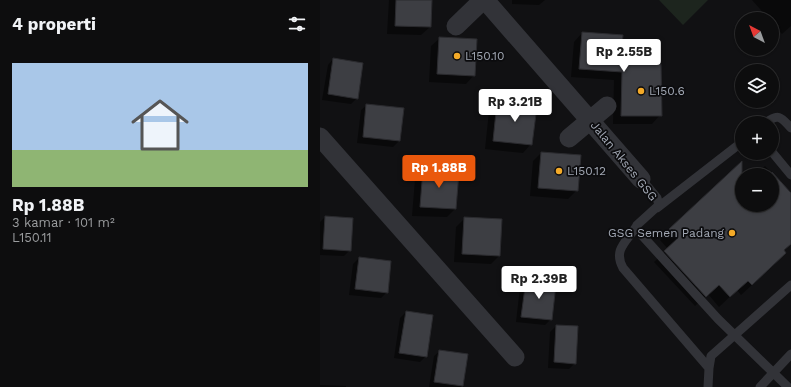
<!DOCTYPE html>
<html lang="id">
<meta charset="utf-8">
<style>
body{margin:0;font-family:"Work Sans",sans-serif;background:#1b1b1c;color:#f1f3f6;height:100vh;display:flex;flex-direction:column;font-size:15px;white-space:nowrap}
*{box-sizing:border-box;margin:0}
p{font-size:13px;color:#9a9c9e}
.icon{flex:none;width:22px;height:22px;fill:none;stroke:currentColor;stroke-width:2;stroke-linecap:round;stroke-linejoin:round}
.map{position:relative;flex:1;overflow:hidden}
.details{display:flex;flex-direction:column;background:#0d0d0e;width:320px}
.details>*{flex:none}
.needle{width:26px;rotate:319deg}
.fabs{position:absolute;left:415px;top:12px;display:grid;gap:8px}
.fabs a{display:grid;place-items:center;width:44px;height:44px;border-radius:50%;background:#0d0d0e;box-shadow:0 1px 3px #0004,0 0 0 1px #2d2d2e;font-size:20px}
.price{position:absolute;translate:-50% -34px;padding:0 9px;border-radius:4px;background:#fff;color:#222;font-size:13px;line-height:26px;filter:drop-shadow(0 1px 2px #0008)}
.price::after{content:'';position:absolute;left:50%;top:24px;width:12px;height:9px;margin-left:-6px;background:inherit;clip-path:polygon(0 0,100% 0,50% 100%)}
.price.on{background:#ea580c;color:#fff}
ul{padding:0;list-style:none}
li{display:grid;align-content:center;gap:8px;height:212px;padding:0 12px}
li span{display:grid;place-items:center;height:124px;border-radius:0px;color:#555}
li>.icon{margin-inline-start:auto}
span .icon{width:72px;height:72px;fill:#fffc;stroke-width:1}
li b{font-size:17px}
h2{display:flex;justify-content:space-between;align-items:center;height:48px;padding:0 12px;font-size:17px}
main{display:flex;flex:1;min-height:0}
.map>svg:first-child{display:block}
.green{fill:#1d251e}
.shadow{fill:#0007}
.building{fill:#3d3e43;stroke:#2b2b2f}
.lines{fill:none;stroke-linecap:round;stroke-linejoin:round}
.lane{stroke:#323338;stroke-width:9}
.street{stroke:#323338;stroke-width:19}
.poi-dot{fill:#f4aa28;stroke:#0c0c0e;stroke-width:1.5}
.labels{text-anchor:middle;stroke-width:3.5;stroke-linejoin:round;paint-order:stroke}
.poi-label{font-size:12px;fill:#a2a8b4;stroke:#0c0c0e;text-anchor:start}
.street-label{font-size:12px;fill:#a2a8b4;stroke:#0c0c0e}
</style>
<main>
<section class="details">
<h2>4 properti<svg class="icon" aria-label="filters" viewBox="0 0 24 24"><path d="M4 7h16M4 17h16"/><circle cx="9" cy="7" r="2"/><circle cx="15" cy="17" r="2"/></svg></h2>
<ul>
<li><span style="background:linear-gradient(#a9c7e8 70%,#8fb573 0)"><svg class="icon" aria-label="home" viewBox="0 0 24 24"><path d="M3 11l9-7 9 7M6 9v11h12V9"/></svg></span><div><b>Rp 1.88B</b><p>3 kamar · 101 m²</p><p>L150.11</p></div></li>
</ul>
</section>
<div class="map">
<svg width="471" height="387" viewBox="0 0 471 387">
<rect width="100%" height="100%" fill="#111113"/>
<path class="green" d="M339,0H388L363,25Z"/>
<path class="shadow" d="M69,0H111L110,27L101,35L67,34Z
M192,0H225L219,5L192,4Z
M432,0H471V26L462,34L452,23V19H449Z
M262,33L301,46L340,115L332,124H293L294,80L251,77L254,42Z
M120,38L154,75L146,84L109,82L111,46Z
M13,59L37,98L31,104L2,100L8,65Z
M177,103L211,144L203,153L165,149L169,111Z
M47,105L79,141L73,147L37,143L41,110Z
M221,153L257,190L248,199L210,196L213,161Z
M445,166L471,194V243L463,251L455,264L421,295L417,290L399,307L388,294L375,306L334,262L348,249L340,240L417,167L425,175H422V205H452V175H435Z
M103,170L138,173L135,209L127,217L92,216L95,179Z
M5,217L30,250L24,256L0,255V222Z
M145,218L181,220L179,256L171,264L134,262L136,227Z
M39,258L67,292L61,298L29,295L33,264Z
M206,281L231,319L225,325L196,322L200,287Z
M86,312L106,356L100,362L74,358L80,318Z
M236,326L255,363L249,369L228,368L230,332Z
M120,351L147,355L141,387H109L114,356Z
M0,385L26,386V387H0Z"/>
<path class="building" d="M76,0H112L111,27L75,26Z
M262,32L303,35L302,45L316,64H341L342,116H301L302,72L259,69Z
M119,37L157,39L155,76L117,74Z
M13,58L43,63L38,99L8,94Z
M177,102L217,106L212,145L173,141Z
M46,104L84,108L80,141L43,137Z
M221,152L261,155L258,191L218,188Z
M422,161V205H452V172L471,193V244L464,250L466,253L432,285L428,281L410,297L399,285L386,297L344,251L358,238L349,229Z
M103,169L139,172L136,209L100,207Z
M5,216L33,218L31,251L3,249Z
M144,217L182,219L180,256L142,254Z
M39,257L71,261L68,293L35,289Z
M206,280L236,284L232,320L201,317Z
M86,311L113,315L107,357L79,353Z
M236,325L258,326L256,364L234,362Z
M119,350L148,354L143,386L114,382Z"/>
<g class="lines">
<path class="lane" d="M446,123C458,113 461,117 471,128
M452,152L471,175
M321,179L337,198L339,205L317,225L316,227L318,231L398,319L468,387
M337,208L422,142
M316,227C306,242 293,250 303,268L389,368
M388,387L389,368L391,356L471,285
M440,387L471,354"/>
<path class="street" d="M165,0L321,179
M136,26L163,0
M0,137L195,357
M249,138L287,106"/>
</g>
<g class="poi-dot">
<circle cx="137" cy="56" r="4"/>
<circle cx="321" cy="91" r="4"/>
<circle cx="239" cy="171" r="4"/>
<circle cx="412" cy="233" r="4"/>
</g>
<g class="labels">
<g class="poi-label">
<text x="145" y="60">L150.10</text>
<text x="329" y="95">L150.6</text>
<text x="247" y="175">L150.12</text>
<text x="404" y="237" text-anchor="end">GSG Semen Padang</text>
</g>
<g class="street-label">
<text transform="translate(304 161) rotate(51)" y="4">Jalan Akses GSG</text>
</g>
</g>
</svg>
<div class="fabs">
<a><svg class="needle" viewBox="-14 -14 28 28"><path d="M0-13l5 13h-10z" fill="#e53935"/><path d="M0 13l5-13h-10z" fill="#9a9c9e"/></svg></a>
<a><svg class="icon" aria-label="layers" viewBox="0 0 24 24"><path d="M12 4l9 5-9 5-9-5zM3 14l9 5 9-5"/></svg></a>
<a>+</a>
<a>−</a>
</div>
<b class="price" style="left:304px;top:73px">Rp 2.55B</b>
<b class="price" style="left:195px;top:123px">Rp 3.21B</b>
<b class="price on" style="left:119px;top:189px">Rp 1.88B</b>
<b class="price" style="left:219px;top:300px">Rp 2.39B</b>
</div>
</main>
